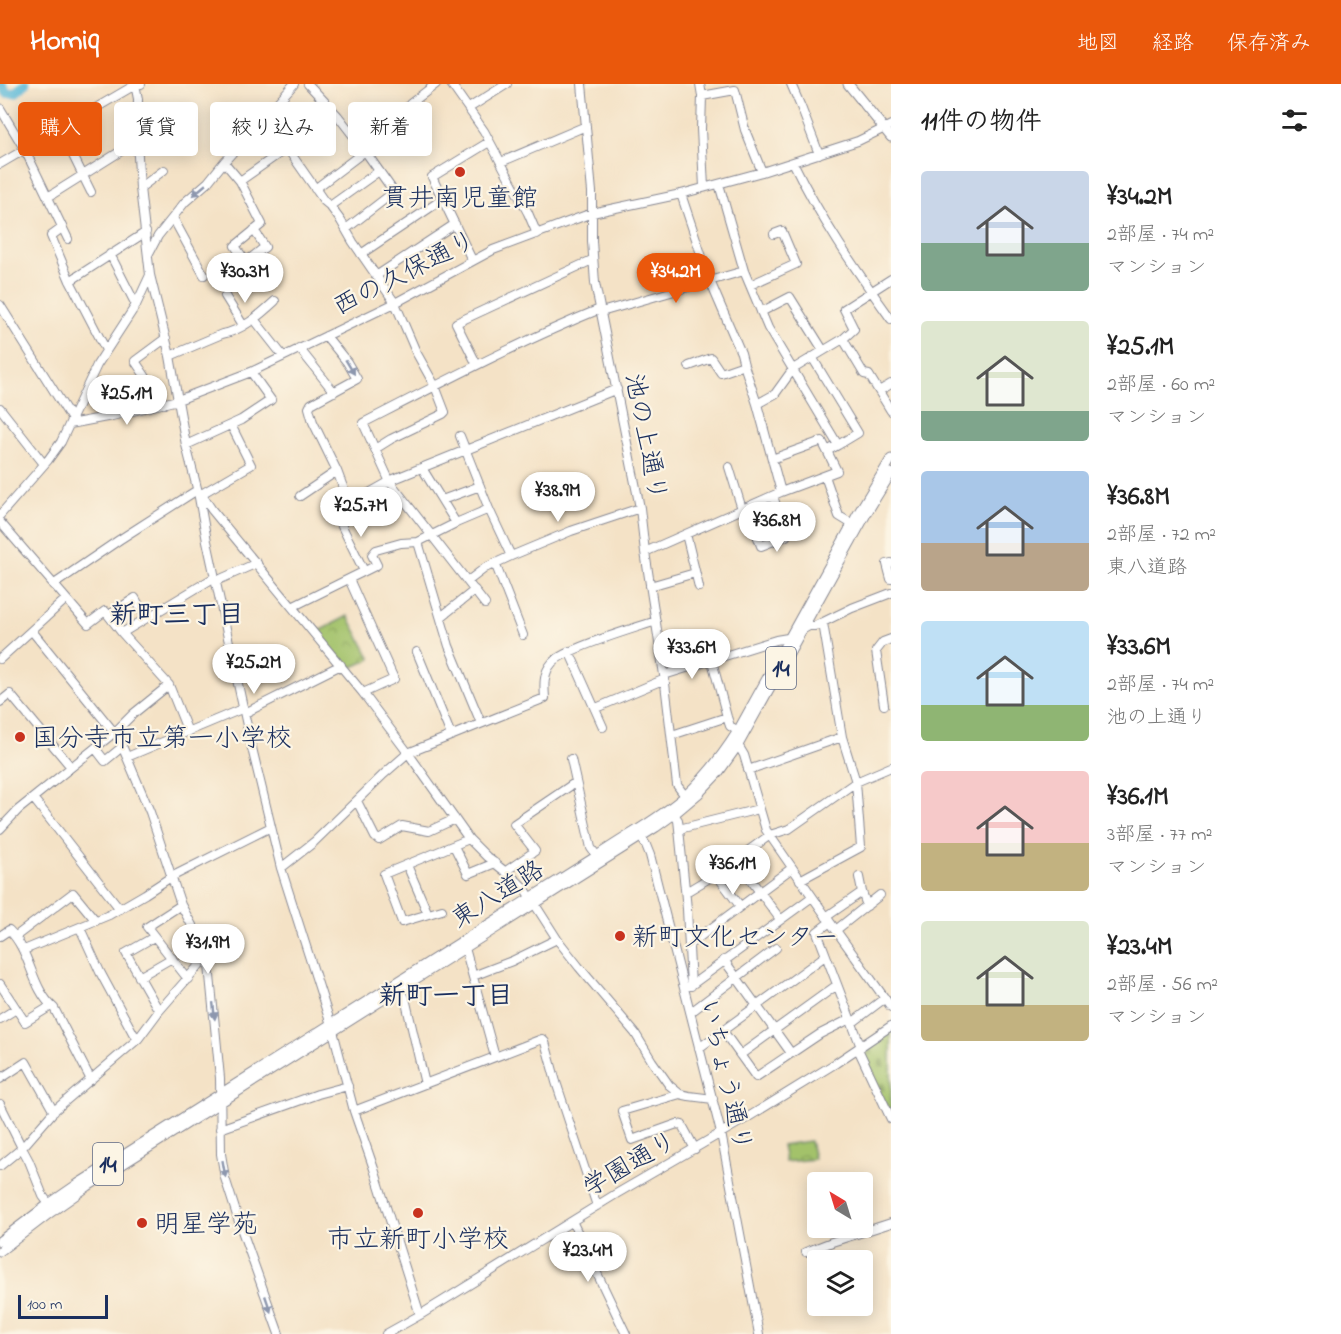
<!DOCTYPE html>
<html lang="ja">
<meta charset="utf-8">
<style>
body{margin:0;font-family:"Indie Flower","Klee One",sans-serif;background:#f2f2f2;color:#222;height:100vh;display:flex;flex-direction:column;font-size:22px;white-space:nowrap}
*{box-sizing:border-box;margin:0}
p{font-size:20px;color:#767676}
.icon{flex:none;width:33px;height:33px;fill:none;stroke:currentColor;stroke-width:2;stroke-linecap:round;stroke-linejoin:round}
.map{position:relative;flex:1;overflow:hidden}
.side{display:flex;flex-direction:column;background:#fff;width:450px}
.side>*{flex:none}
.banner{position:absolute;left:18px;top:18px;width:570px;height:54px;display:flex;gap:12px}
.needle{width:39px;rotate:322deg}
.buttons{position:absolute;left:807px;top:1088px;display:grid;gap:12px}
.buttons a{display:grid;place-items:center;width:66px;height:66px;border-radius:6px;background:#fff;box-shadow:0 3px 15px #0003;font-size:30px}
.scale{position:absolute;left:18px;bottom:15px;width:90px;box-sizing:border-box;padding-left:6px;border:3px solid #1b2f5e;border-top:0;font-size:16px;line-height:21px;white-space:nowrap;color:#1b2f5e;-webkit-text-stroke:4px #fcf5e5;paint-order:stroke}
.price{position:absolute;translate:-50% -51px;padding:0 14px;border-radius:21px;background:#fff;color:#222;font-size:20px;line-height:39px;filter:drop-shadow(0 2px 3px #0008)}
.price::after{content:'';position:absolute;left:50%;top:36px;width:18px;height:14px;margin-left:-9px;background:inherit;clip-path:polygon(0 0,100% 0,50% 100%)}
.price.active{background:#ea580c;color:#fff}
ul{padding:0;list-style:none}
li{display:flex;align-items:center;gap:18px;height:150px;padding:0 30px}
li span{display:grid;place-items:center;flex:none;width:168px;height:120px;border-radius:6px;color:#555}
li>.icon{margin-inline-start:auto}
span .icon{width:72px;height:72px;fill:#fffc;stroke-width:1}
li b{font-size:26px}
h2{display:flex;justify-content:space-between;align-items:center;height:72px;padding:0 30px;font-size:26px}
.chip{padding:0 21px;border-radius:6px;background:#fff;box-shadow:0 3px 15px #0003;font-size:21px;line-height:54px}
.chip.active{background:#ea580c;color:#fff}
header{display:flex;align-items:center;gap:36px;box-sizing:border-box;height:84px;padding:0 30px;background:#ea580c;color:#fff}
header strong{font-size:28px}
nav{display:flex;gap:33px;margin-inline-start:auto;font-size:21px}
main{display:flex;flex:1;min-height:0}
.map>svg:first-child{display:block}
.cemetery{fill:url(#cemetery-stones);stroke:#5f7864;stroke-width:1.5}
.park{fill:url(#park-crowns);stroke:#5f7864;stroke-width:1.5}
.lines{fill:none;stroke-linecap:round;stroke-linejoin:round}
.river{stroke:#59b8d8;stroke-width:10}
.minor-casing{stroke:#888892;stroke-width:10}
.major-casing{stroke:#888892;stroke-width:11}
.minor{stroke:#fff;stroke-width:8}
.major{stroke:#fff;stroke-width:9}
.oneway{fill:#8d97ae}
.poi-dot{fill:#c8321e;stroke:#fcf5e5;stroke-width:2}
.labels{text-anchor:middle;stroke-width:4.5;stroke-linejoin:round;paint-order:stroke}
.shield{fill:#fcf5e5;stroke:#5e6a86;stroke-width:1.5}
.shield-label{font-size:24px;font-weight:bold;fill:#1b2f5e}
.poi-label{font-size:26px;fill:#1b2f5e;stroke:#fcf5e5;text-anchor:start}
.street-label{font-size:26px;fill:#1b2f5e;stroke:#fcf5e5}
.neighbourhood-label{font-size:27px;font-weight:bold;fill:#1b2f5e;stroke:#fcf5e5}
</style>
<header>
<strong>Homiq</strong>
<nav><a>地図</a><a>経路</a><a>保存済み</a></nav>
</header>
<main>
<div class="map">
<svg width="891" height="1250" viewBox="0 0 891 1250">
<defs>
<pattern id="cemetery-stones" width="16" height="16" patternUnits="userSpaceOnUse" patternTransform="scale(1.5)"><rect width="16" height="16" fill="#a3c26a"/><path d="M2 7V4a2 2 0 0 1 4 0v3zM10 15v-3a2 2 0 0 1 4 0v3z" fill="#849e5a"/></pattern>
<pattern id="park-crowns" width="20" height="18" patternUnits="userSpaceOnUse" patternTransform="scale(1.5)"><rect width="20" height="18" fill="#a3c26a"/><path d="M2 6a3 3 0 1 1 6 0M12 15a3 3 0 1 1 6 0" fill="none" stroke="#849e5a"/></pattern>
</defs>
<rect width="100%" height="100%" fill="#fcf5e5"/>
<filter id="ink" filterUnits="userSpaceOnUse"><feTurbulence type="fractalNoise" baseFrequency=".0167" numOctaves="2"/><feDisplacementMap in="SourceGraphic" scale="12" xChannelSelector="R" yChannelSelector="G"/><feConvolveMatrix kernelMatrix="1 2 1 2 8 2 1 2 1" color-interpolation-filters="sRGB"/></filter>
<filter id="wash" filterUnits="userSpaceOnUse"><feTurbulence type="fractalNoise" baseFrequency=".008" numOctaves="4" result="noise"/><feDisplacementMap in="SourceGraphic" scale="24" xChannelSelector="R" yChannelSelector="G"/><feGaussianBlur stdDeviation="1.35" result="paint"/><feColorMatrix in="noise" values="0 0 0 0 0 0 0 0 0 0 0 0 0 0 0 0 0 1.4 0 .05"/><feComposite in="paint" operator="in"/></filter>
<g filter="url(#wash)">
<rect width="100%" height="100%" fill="#f4e2c6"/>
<path class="cemetery" d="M891,946V1031L859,970Z"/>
<path class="park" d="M348,532L371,575L348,585L317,548Z
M810,1057L814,1075L785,1078L782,1061Z"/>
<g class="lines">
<path class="river" d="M1,0L7,9H15L25,0"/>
</g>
</g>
<g filter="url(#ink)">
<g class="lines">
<g class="minor-casing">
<path id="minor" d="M135,0L138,15L137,57L140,104L150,191L170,272L186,361L198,408L207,457L251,660L281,784L333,947L354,1027L374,1085L420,1231
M308,0L338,32L365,67L394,108L346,145
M451,0L484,47L528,129L537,150
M582,0L592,108V157L595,199L640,424L645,468L664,591L677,701L685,712
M700,0L702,12L701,45L704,103
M791,0L801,23L819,70
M702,12L735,6L745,46L762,88
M410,20L436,0
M0,24L25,66L68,155
M469,24L507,0
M264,35L287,64L324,117L330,122L341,137L353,158L395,219L416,268L435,302L445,328L443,330L391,355L375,365
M60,45L91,108
M224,78L240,97L262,140L235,162L246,178L265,163L254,146
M501,78L586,42
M793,78C820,134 855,185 891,235
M0,80L135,1L141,0
M240,97L287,64
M719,100L744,187L768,244L838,361L858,349L812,273
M140,104L164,86
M315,105L365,67
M681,110L710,197L741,269L744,281L757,320
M48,113L137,57
M330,122L379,87
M173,134L204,191
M62,144L51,152L70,197L106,266
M110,170L136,221
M361,170L443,115
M148,171L158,152L185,118L208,98L224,78L294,0
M472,176L432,93L489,58
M376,192L455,140
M70,197L146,148
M750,201L796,180L782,147L774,150
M225,212L243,241
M0,221L71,334
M601,228L744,187
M761,228L790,213L823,266
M254,235L283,272
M326,252L347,278L357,295L311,320L309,324L313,338L337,387L347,414L349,417L353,418L394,395L617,305
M843,255L854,245L844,225L891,195
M299,264L334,308
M170,272L222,250C242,247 261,230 275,217
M477,281L456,239L592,176
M689,282L711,274L721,289L744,281
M879,307L891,300
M164,320L135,277L166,254
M0,324L44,380
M70,340L112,332L178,316L251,288L395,219L493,166L592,129L681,110L762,88L858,57L891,41
M460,352L489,425L511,472L571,447L640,424
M186,361L241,336L271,316L251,288
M772,375L822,357L827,367L838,361
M729,383L742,425
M422,384L456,439
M825,392L839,432L852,440
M198,408L204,414L212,426L363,609L408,669L469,755L487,773L517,797L525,805L557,855L579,883L635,949L652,977L669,1001L680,1010L689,1012L713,1015
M781,408L757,320L775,310L793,285L843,255L864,290L869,291L891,327
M300,412L337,387
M442,416L480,402
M349,417L333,424L364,487
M747,423L761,462L786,452L773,412
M0,431L48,376L61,358L97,281L136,221L150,191
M0,438L88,540L105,527L122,549L169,601L188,648
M686,450L699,503
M418,458L449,562L481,639
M645,468L781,408L837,387L827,367
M495,479L523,551
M891,479L887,480L891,495
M349,495L394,595L363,609
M216,497L257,479
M468,497L485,484L511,472
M53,501L119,456L194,408L203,409L251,381L231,341
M650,502L695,489
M485,520L390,398L363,339C441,299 519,258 600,225
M292,523L377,481L372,471L376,466L401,459L418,458L456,439L489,425
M109,531L135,514L146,534
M441,533L475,506
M802,546L809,542H815L852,524L891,509
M32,547L113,647L117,650L150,728L181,821L208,871L220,994L221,1070L225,1094L241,1144L279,1250
M122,549L215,493
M569,567L603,643
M417,568L451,651
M0,575L66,515
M712,577L727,633L730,642L738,647
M664,591L776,556L788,554L792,552
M0,618L10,610L71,683
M884,621L876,567L883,558L891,555
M596,624L665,595
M245,629L341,581
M672,651L727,633
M738,661L744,671L766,746L830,838L891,923
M95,664L105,677L122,663
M127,673L244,624
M571,675L591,764L597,772
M748,686L842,653
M33,714L120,825
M357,717L375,753L379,756L402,742L429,747L455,735
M674,730L678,736L679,745L687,825L691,902
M0,745L18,726L115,648L133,630L169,601
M679,745L759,725
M639,750L646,761L650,771L721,1049L759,1250
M454,762L468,790L495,779
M736,776L780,835
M407,781L428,830
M281,784L314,758L384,690L408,669L545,614C544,602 543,589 552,579C563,565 636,544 656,537
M506,787L535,767L514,740L576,698
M716,790L740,822
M859,793L862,808L867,822
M800,796L861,763L856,698L842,653L823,539
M686,808L716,790L770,751L789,745L856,698L891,683
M181,821L147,843L188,895
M442,826L402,838L384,790L469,755
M826,833L862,808
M830,838L817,848L861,963
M80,844L100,888L133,949L138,955
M836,846L880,811
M0,852L9,846C31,867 31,905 54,924L91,996
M16,852L73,809L96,837
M154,853L126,869L159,927
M690,860L792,784
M465,864L495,973
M24,866L109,831L145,810L171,793L271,743
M724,876L791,969
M473,892L512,877L557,855
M139,893L172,874
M0,900L25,938L51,922
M690,902L812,813
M400,904L405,914L425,1000
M691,928L776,864
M0,935L16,925
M852,939L885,914
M723,947L756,993L820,950L850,935
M699,964L825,872
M858,965L891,1035
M740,971L837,901
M0,995L26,978L54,1028
M680,1010L622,1027L632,1056L677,1040L682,1041L695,1065
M0,1020L22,1064L29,1077L43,1112L49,1120
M354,1027L542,955L545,958L556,998L597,1122
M220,1045L318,1010L348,1002
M0,1082L22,1064L55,1026L138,955L159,927L208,871
M572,1137L626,1250
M806,1168L832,1158L891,1139
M386,1250L420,1231L616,1110L745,1035L836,979L891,942"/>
</g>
<g class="major-casing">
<path id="major" d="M848,0L891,53
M0,1157L49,1120L78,1100L597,772C626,752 659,735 685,712C706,693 723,671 738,647L859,428L891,375
M0,1167L51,1128L88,1102L656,743L674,730L699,709L718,689L738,661L866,430L891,389"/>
</g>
<use href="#minor" class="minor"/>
<use href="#major" class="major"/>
</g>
<defs><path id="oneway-solid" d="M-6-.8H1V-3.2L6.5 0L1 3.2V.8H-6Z" transform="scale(1.5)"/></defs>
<g class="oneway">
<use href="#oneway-solid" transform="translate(199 106) rotate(140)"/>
<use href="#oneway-solid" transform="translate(350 283) rotate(59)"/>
<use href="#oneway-solid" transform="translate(214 927) rotate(84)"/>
<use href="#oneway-solid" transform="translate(224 1085) rotate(80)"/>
<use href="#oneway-solid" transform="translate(268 1220) rotate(71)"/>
</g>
</g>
<g class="poi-dot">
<circle cx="460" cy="88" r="6"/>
<circle cx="20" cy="653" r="6"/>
<circle cx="620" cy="852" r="6"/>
<circle cx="418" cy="1129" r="6"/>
<circle cx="142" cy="1139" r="6"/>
</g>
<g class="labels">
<g class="shield">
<rect x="766" y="563" width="30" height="42" rx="4.5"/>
<rect x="93" y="1059" width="30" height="42" rx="4.5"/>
</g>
<g class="shield-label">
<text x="781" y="592">14</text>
<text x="108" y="1088">14</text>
</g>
<g class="poi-label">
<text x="460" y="122" text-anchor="middle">貫井南児童館</text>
<text x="32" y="662">国分寺市立第一小学校</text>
<text x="632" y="861">新町文化センター</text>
<text x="154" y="1148">明星学苑</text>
<text x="418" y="1163" text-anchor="middle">市立新町小学校</text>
</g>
<g class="street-label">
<text transform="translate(404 188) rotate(-27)" y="9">西の久保通り</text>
<text transform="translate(647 353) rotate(79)" y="9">池の上通り</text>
<text transform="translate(497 809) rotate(-32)" y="9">東八道路</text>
<text transform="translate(727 991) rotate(77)" y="9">いちょう通り</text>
<text transform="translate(629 1079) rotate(-30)" y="9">学園通り</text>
</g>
<g class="neighbourhood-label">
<text x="177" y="539">新町三丁目</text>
<text x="446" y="920">新町一丁目</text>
</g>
</g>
</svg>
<div class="buttons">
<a><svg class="needle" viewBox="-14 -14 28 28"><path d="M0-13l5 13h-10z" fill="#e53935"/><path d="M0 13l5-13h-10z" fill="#767676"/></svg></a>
<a><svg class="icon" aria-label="layers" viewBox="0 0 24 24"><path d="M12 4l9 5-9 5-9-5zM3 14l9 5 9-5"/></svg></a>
</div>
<div class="scale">100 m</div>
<b class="price" style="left:245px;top:220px">¥30.3M</b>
<b class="price active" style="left:676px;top:220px">¥34.2M</b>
<b class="price" style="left:127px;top:342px">¥25.1M</b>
<b class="price" style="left:558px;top:439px">¥38.9M</b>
<b class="price" style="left:361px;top:454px">¥25.7M</b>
<b class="price" style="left:777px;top:469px">¥36.8M</b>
<b class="price" style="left:692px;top:596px">¥33.6M</b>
<b class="price" style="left:254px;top:611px">¥25.2M</b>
<b class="price" style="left:733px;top:812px">¥36.1M</b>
<b class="price" style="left:208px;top:891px">¥31.9M</b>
<b class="price" style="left:588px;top:1199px">¥23.4M</b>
<div class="banner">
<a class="chip active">購入</a>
<a class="chip">賃貸</a>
<a class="chip">絞り込み</a>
<a class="chip">新着</a>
</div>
</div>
<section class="side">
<h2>11件の物件<svg class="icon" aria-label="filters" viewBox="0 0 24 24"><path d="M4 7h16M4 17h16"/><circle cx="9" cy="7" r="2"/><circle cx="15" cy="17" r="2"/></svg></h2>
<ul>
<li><span style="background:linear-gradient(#c9d6e8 60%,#7fa58c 0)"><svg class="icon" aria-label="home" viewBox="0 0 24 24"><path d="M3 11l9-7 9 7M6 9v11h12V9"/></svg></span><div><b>¥34.2M</b><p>2部屋 · 74 m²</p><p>マンション</p></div></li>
<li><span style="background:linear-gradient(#dfe7d0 75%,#7fa58c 0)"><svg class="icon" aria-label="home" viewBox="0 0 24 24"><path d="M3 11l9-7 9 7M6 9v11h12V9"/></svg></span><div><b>¥25.1M</b><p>2部屋 · 60 m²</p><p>マンション</p></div></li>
<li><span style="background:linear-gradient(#a9c7e8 60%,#b9a48a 0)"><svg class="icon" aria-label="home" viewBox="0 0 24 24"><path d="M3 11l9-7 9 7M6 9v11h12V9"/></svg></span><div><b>¥36.8M</b><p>2部屋 · 72 m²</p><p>東八道路</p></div></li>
<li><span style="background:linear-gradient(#bfe0f5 70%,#8fb573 0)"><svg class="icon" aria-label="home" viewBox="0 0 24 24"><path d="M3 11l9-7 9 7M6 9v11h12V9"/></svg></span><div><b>¥33.6M</b><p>2部屋 · 74 m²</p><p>池の上通り</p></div></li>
<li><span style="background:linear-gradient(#f6c9c9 60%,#c2b280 0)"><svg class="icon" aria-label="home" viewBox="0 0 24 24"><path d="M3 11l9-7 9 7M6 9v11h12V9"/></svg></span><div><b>¥36.1M</b><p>3部屋 · 77 m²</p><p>マンション</p></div></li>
<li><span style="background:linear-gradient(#dfe7d0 70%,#c2b280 0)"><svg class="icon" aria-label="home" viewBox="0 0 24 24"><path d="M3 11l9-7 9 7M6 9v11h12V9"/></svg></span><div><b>¥23.4M</b><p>2部屋 · 56 m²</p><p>マンション</p></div></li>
</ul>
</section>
</main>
